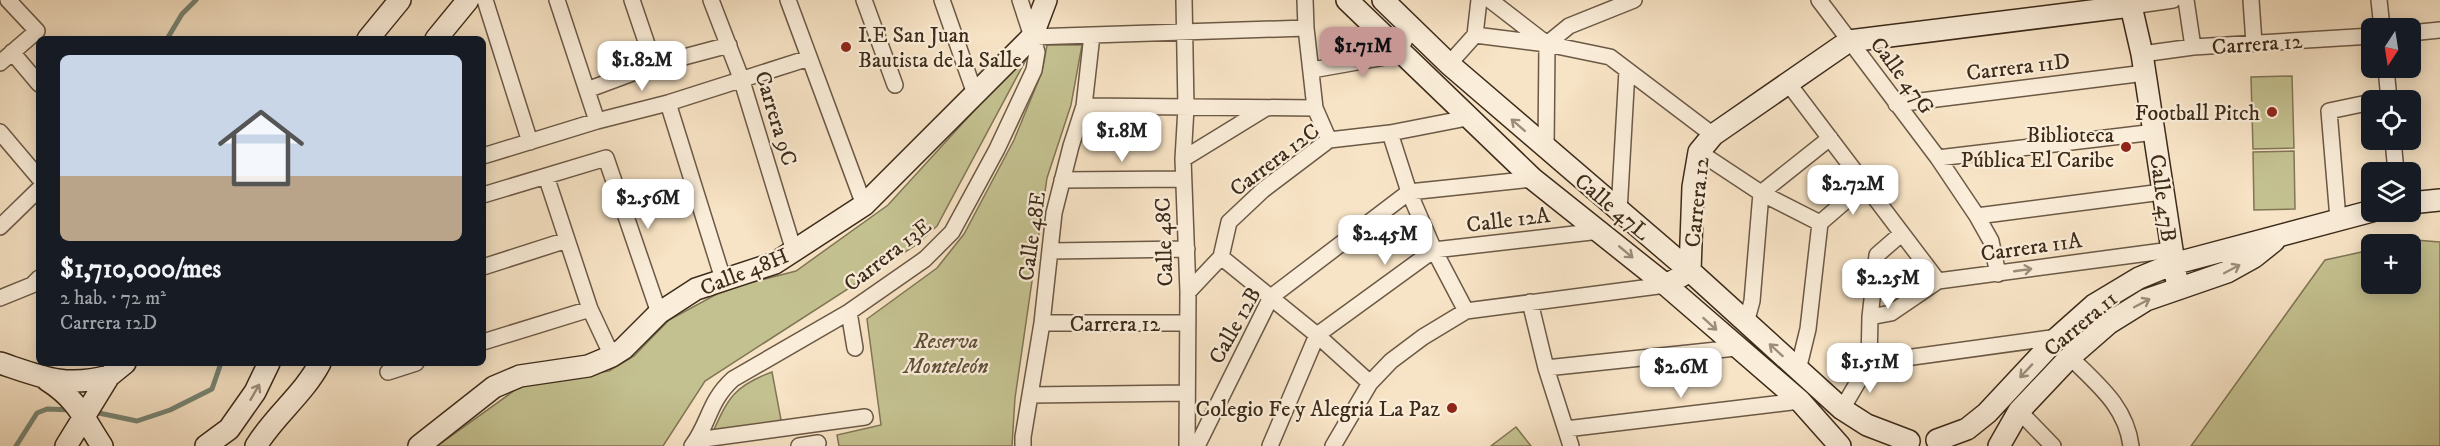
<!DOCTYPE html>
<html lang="es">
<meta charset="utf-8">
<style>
body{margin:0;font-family:"IM FELL DW Pica",serif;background:#242831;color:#f1f3f6;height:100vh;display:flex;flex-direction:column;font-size:22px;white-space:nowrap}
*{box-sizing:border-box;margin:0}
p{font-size:20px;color:#9ea1a6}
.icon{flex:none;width:33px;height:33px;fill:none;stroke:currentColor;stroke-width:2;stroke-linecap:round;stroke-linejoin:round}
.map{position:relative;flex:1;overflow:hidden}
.sheet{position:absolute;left:36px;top:36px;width:450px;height:330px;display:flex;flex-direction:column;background:#171b24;border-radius:9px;box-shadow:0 3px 15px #0003}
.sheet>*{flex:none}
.needle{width:39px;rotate:192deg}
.fabs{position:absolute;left:2361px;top:18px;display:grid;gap:12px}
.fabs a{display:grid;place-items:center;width:60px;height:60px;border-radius:9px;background:#171b24;box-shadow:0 3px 15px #0003;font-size:30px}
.price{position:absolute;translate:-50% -51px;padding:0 14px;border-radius:12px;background:#fff;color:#222;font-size:20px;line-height:39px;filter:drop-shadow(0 2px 3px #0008)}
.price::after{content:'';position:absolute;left:50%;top:36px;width:18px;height:14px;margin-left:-9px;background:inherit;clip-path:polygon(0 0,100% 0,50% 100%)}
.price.current{background:#c59692;color:#111}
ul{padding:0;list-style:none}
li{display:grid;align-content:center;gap:12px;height:318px;padding:0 24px}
li span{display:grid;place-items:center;height:186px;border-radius:9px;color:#555}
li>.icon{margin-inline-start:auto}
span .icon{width:108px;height:108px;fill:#fffc;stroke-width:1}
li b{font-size:26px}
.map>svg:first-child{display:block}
.green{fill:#c4c190;stroke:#807655;stroke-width:1.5}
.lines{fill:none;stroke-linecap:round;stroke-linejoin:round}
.stream{stroke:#778473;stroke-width:5}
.street-casing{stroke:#6c5945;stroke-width:18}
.secondary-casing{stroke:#3d2b1a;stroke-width:24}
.street{stroke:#faedd9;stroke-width:15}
.secondary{stroke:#faedd9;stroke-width:21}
.oneway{stroke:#9c8c7a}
.poi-dot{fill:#8f2418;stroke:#faedd9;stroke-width:2}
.labels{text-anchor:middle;stroke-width:4.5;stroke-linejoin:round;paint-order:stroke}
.poi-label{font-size:22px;fill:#3d2b1a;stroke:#faedd9;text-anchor:end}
.street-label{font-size:22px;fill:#3d2b1a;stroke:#faedd9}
.park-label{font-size:22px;font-style:italic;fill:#5f5038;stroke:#faedd9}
</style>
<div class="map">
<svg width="2440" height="446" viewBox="0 0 2440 446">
<rect width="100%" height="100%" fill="#f7e3c5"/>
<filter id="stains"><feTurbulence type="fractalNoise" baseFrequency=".00333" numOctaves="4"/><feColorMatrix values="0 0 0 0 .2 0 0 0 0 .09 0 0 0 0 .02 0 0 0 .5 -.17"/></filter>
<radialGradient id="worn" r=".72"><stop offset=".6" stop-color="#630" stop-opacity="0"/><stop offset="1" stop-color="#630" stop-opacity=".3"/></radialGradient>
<path class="green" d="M1047,45H1082L1071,105L1047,178L1015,398L1012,446H839L837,435L881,425L867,319L937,268L964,234L1014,140L1042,72Z
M1028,56L937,226L916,245L705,381L663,446H437L525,383L609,371L634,356L669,320L726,289L796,271L888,205L993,90Z
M2292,76L2294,148L2253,149L2251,77Z
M2294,151L2295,209L2254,210L2253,152Z
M2415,240L2440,242V446H2191L2325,260L2371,250L2372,284H2410V244H2395Z
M772,372L782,425L712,434C728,398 734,386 772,372Z
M1516,427L1531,446H1491Z"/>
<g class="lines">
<path class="stream" d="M167,39L182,14L196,0
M94,412L137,421L170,410L212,389L221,363
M16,446L37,413L47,409L73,410"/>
<g class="street-casing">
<path id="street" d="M485,0L530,142
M557,0L597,121
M632,0L654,65
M711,0L741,78L794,251
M788,0L864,205
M864,0L895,85
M942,0L975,94
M1184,0L1186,108L1183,159L1188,292L1187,446
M1305,0L1306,28L1315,108L1329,140
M1490,0L1547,44L1610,57L1713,135
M1819,0L1938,158L1977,216L1991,241L1998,274
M2130,0L2131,6L2173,0
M2186,0L2193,47
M2251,0L2254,43
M2379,0L2382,28
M2410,33L2440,30
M1475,35L1547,44
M1032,37L1306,28
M1547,44L1569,26L1634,0
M12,52L39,84
M2142,54L2193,47L2372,36
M0,63L37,31L8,0
M1449,64L1475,35L1479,0
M2386,68L2389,100
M1312,70L1391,56L1400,50L1411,27
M1788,83L1938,281
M587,90L654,65L729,45
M668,103L723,279
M1896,104L2145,73
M1084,106L1315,108
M0,132L39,178
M1390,133L1409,192L1434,250L1466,311
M2393,140L2396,172
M1546,149L1547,44
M1699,152L1761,193L1820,223
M483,156L597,121L668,103L809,58
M1938,158L2155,132
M1183,159L1266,108
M546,176L590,309L612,356
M1062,180L1183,179
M1761,193L1830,138
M483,195L606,158L659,313
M1619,212L1627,70
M1977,216L2162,192
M2338,219L2329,111L2372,102
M1820,223L1864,185
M0,227L39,189
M1050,251L1187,249
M1221,257L1317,335L1370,383
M483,267L567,240
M1188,292L1221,257L1229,222L1263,190L1329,140L1390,133L1467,118
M0,298L32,285L39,278
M1530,302L1546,368L1571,446
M849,312L855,348
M1870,317L1891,313L1938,281L2171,250
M1042,323H1188
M1746,323L1752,301L1761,193
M483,342L590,309
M2070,357C2097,384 2126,406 2131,446
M1869,363L2058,337
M1546,368L1736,348
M1798,370L1808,329L1820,223
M388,372L416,363
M1030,395L1187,393
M1842,409L1869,363L1870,317L1877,255L1901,234
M2019,411L2053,446
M1566,429L1800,401
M697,440L865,417
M692,446C710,422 708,402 733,379L849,312L925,259L952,232L997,149L1034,70L1037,52L1020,0
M799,446L818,443
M1023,446V437L1042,323L1054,213L1071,146L1084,106L1092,35
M1197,446L1271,297L1409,192L1533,179
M1270,446L1317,335L1434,250L1600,231
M1333,446L1370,383L1391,361L1423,337L1466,311L1666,285"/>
</g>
<g class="secondary-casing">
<path id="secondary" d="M1347,0L1533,179L1666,285L1800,401L1840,446
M1383,0L1449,64L1690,271L1842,409L1867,425L1909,441
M368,39L400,0
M436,39L468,0
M2410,203L2440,200
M1666,285L1690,271L1693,187L1699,152L1713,135L1849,41L2131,6L2142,54L2178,289
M0,363C42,377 65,388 109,376
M47,380C77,399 83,417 102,446
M1937,440L1967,429L1987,413L2058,337L2094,305L2139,278L2173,264L2372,211
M66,446L109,376L125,363
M206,446L229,429L255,392L269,363
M256,446C274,416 303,395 320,363
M419,446L494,387L520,376L588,366L612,356L623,349L659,313L696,289L775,263L864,205L1032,37L1046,0
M1999,446L2019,411L2070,357L2109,323L2146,300L2227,272L2254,257L2274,241"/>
</g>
<use href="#street" class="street"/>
<use href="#secondary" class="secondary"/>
</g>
<defs><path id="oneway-shaft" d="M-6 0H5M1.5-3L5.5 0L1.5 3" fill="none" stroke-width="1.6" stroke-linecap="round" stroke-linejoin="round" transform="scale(1.5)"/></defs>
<g class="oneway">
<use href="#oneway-shaft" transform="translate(1518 125) rotate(-139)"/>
<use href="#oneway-shaft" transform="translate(1626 252) rotate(40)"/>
<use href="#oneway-shaft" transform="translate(2232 269) rotate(-28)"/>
<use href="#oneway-shaft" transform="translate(2023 270) rotate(-8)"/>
<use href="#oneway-shaft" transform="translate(2142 303) rotate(-28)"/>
<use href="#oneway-shaft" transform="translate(1710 324) rotate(42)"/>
<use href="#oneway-shaft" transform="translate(1776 350) rotate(-138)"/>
<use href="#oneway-shaft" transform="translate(2026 371) rotate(133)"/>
<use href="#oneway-shaft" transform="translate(255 392) rotate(-60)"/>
</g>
<g class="poi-dot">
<circle cx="846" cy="47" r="6"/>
<circle cx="2272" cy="112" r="6"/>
<circle cx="2126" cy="147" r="6"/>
<circle cx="1452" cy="408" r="6"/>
</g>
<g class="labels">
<g class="poi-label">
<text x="858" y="42" text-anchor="start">I.E San Juan<tspan x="858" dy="25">Bautista de la Salle</tspan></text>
<text x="2260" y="120">Football Pitch</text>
<text x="2114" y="142">Biblioteca<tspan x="2114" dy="25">Pública El Caribe</tspan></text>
<text x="1440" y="416">Colegio Fe y Alegria La Paz</text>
</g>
<g class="street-label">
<text transform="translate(2257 43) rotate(-4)" y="8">Carrera 12</text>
<text transform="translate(2018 66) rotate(-7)" y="8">Carrera 11D</text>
<text transform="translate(1903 75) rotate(53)" y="8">Calle 47G</text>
<text transform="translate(777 118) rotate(73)" y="8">Carrera 9C</text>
<text transform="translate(1274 159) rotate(-37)" y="8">Carrera 12C</text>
<text transform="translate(2164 198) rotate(82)" y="8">Calle 47B</text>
<text transform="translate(1696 202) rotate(-84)" y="8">Carrera 12</text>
<text transform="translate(1613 206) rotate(40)" y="8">Calle 47L</text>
<text transform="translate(1508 219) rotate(-7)" y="8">Calle 12A</text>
<text transform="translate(1031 236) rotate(-82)" y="8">Calle 48E</text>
<text transform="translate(1163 242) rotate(-92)" y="8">Calle 48C</text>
<text transform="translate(2031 246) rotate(-8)" y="8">Carrera 11A</text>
<text transform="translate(887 254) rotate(-38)" y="8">Carrera 13E</text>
<text transform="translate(744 271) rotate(-22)" y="8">Calle 48H</text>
<text x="1115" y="331">Carrera 12</text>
<text transform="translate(2080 323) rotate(-40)" y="8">Carrera 11</text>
<text transform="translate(1234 325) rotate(-61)" y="8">Calle 12B</text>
</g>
<g class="park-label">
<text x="946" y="348">Reserva<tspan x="946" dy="25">Monteleón</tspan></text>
</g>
</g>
<rect width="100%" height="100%" filter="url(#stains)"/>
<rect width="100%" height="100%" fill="url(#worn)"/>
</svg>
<div class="fabs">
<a><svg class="needle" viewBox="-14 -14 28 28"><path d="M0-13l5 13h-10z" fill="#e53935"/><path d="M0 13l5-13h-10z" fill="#9ea1a6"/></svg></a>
<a><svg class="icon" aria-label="locate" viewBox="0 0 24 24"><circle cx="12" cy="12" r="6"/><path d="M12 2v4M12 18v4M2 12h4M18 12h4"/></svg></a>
<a><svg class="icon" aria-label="layers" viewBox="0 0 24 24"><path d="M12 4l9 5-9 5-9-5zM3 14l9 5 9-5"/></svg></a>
<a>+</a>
</div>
<b class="price current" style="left:1363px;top:78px">$1.71M</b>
<b class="price" style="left:642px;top:92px">$1.82M</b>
<b class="price" style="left:1122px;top:163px">$1.8M</b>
<b class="price" style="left:1853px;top:216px">$2.72M</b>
<b class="price" style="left:648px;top:230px">$2.56M</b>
<b class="price" style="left:1385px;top:266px">$2.45M</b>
<b class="price" style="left:1888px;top:310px">$2.25M</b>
<b class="price" style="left:1870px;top:394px">$1.51M</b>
<b class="price" style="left:1681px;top:399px">$2.6M</b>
<section class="sheet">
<ul>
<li><span style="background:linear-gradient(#c9d6e8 65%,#b9a48a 0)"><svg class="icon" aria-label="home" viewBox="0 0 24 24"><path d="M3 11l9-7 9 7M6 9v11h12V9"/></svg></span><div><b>$1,710,000/mes</b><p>2 hab. · 72 m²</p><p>Carrera 12D</p></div></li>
</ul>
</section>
</div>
